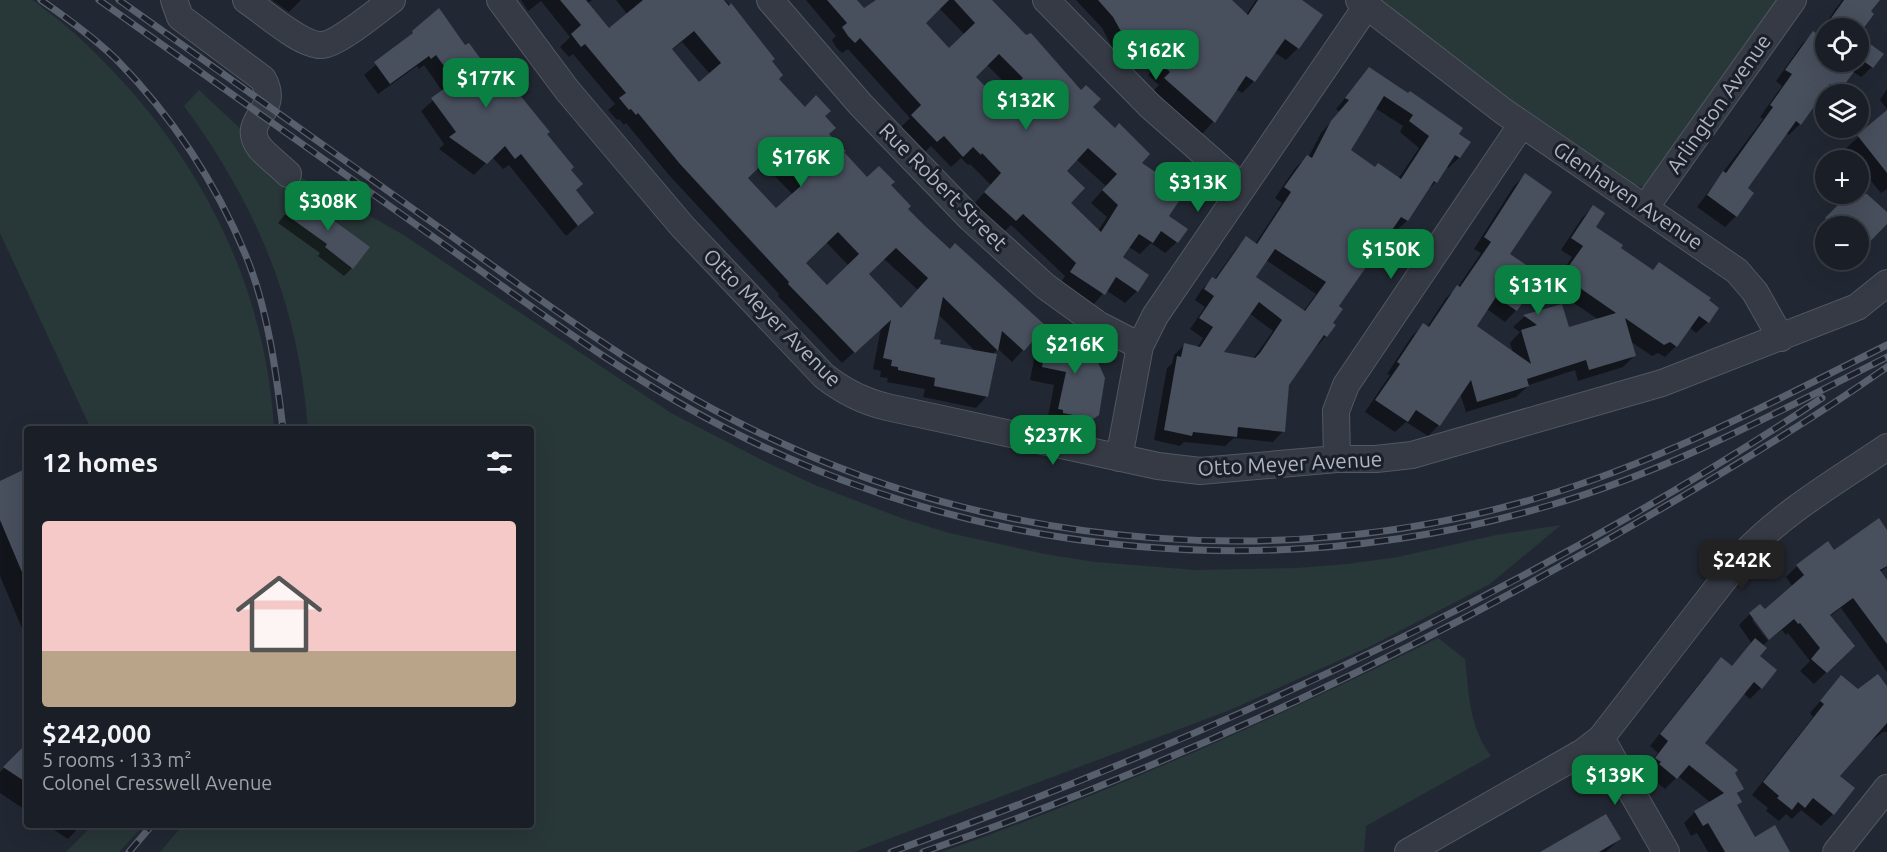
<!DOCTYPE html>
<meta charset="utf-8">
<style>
body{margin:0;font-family:Ubuntu,sans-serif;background:#23272e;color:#f1f3f6;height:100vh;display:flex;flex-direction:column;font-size:22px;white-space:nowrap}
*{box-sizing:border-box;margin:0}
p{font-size:20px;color:#9fa2a7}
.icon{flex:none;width:33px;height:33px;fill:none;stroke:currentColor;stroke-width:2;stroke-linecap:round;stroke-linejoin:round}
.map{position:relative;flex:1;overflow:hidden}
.panel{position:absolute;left:24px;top:426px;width:510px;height:402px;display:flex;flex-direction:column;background:#1a1e26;border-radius:6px;box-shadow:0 6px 24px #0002,0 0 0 2px #383c43}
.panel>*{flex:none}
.fabs{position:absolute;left:1815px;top:18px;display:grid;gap:12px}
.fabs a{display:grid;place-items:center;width:54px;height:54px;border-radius:50%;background:#1a1e26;box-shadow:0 6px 24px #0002,0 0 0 2px #383c43;font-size:30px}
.price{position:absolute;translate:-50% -51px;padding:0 14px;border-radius:12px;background:#0b8043;color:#fff;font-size:20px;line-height:39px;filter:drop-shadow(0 2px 3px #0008)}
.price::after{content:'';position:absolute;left:50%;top:36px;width:18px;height:14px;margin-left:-9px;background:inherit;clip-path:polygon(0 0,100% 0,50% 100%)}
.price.current{background:#222;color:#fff}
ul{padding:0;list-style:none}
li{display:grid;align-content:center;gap:12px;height:318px;padding:0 18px}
li span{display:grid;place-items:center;height:186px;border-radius:6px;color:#555}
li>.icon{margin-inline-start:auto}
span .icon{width:108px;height:108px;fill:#fffc;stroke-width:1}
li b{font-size:26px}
h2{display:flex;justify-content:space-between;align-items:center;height:72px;padding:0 18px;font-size:26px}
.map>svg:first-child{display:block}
.green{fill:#283738}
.shadow{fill:#0007;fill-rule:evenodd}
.building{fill:#484f5d;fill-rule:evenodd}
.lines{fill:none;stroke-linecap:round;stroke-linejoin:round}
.minor-casing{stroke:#525862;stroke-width:28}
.minor{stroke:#353a44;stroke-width:26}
.rail-casing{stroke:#59606d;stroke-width:7}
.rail{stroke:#1b1f29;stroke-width:4.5;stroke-dasharray:14;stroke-linecap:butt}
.labels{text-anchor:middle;stroke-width:6;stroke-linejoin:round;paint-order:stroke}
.street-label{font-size:21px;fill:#afb5c1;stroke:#1b1f29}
</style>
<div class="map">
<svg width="1887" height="852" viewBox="0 0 1887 852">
<rect width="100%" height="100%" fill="#222833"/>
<path class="green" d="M0,0C9,0 23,0 32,0C37,2 42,8 47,11C66,25 84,41 101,59C201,158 266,288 274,429H91L0,233Z
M1379,0H1782L1644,187L1630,184L1509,101Z
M199,90L279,165L402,234L671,413L772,465L815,485L904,519L949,533L1045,554L1095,562L1196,570L1297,568L1347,564L1398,557L1496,535L1561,525L1490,584L1373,645L1230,710L854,852H160L183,825H531V429H308C299,306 257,205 184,106Z
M1438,638L1465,659C1469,694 1469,727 1491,756L1366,826L1364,852H942C1112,792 1276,718 1438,638Z
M93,825H144L119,852H66Z"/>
<path class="shadow" d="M272,0H301L289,12Z
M521,0H592L587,4L609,30L628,15L616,0H725L745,22L770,62L777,79L805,109L823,117L827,134L842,152L867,179L889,185L906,209L949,251L1044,327L1012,362L998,349L992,355L987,396L976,408L923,397L925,389L887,382L888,378L880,377L881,371L873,369L881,328L842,363L778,296L779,294L669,175L626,123L624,125L619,119L617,120L608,110L615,104L573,54L569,57L560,47L570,37L541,1L528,11ZM682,42L710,74L698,84L671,50ZM756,168L763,175L769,170L793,195L776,210L746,178ZM826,242L849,266L827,287L804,263ZM883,258L918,290L900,309L867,274ZM938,314L976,352L938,345L932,340Z
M806,0H856L864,10L879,0H990L1091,107L1139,163L1167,217L1177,242L1165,253L1151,243L1140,254L1129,247L1121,258L1137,291L1125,303L1106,290L1092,306L1060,284L1065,276L1011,225L1004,232L973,205L991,185L970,164L968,165L961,158L951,167L931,146L924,153L900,128L910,118L848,49L842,53L836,47L832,40L836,36ZM939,8L965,35L949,50L924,23ZM987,65L1012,90L1008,94L1011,98L1002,106L974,77ZM1076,159L1106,186L1091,203L1107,217L1098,231L1069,203L1064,171Z
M1076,0H1229L1246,15L1256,0H1290L1298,48L1286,60L1274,52L1254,81L1242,93L1236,89L1213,122L1202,134L1153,91L1159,85L1148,75L1151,72L1145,66L1146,65L1124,45L1118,51L1112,47L1102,28Z
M1842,0H1878L1869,12L1873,14L1859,38L1872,67L1861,77L1852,71L1833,94L1820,95L1800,124L1789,135L1786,133L1746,189L1736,216L1725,227L1697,207L1763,119L1760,117L1782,86L1776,81L1802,44L1813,33L1817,36ZM1826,28H1858V62H1826Z
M439,11L465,47L482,64L545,134L569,170L574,191L592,213L566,236L509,165L503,169L492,157L474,175L439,149L444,144L421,111L443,92L424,65L419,69L417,66L378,94L364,75Z
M1369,69L1469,143L1459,158L1448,168L1446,166L1436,182L1425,192L1407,221L1396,231L1392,228L1337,306L1326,336L1316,347L1288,384L1283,431L1273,442L1234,438L1225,446L1184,442L1180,446L1154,440L1167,368L1172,364L1174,355L1184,345L1197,348L1203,338L1190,329L1205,307L1195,300L1202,289L1213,279L1214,280L1236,249L1246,238L1255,244L1282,203L1275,198L1296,167L1307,157L1308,158L1321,133L1340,112L1336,109ZM1375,108L1403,126L1400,132L1419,148L1398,179L1374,169L1349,151ZM1266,260L1316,294L1303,312L1254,278ZM1249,313L1273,331L1253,359L1221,353Z
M1887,89V109L1880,100Z
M1887,112V189L1881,193L1858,165V160H1855L1845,149Z
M1525,175L1508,255L1539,276L1516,310L1505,322L1487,309L1475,326L1513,353L1510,343L1520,332L1513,327L1524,317L1561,306L1568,329L1599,320L1565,297L1562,300L1549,292L1572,257L1561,250L1582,218L1593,207V227L1618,248L1652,271L1659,264L1708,322L1696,333L1689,327L1676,346L1665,357L1658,353L1652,356L1630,341L1634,356L1623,367L1578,381L1575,370L1529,385L1516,397L1466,412L1460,393L1439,425L1428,436L1406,422L1395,432L1365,412L1390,375L1387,374L1412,336L1423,325L1427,327L1446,298L1458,287L1481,253L1474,249L1514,186Z
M1858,187L1887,214V222L1858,226H1826V243L1814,232L1850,194H1858Z
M299,197L352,268L344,276L318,256L320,253L278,223Z
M1051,326L1061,339L1098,414L1079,431L1051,425V423L1047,422L1054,385L1030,380L1038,339Z
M27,470V640L0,576V482Z
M1887,533V567L1880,572L1887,582V672L1841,608L1829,617L1853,646L1814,684L1800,671L1810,661L1788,633L1786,635L1782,630L1770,639L1755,618L1752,620L1768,641L1762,646L1758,656L1761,688L1750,699L1743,693L1703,743L1733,773L1742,789L1736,795V806L1755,839L1788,852H1708L1697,833L1691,836L1684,823L1695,812L1711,803L1678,776L1665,789L1649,776L1651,774L1645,769L1658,753L1650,746L1710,670L1721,659L1731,667L1752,644L1739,625L1750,614L1765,611L1793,587L1786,577L1797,566Z
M1841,677L1858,691L1887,688V732H1883L1870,742L1838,776L1833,814L1821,826L1801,810L1792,819L1786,814L1779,821L1766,811L1768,808L1752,795L1813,717L1810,713Z
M27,745V811L0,793V772Z
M47,825H81L68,839Z
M1619,839L1606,852H1543Z"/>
<path class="building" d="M560,0H586L609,28L643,0H724L729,6L731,3L775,59L772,61L783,75L779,79L805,107L816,95L831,111L825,116L836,128L829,134L846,151L844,152L867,177L879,166L895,182L891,185L911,206L908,209L924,225L950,249L955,243L1046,326L1024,351L1002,331L998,351L943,297L934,339L941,340L940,344L997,354L988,397L934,386L935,378L898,370V367L891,366L892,360L883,358L891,320L855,353L788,284L789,282L680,164L638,113L636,115L631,109L629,110L619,98L626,93L585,44L581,47L571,34L581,25ZM694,31L721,63L699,82L672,49ZM769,158L775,165L781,160L804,183L776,208L748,178ZM838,232L859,254L827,285L806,263ZM896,248L928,278L901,308L869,274Z
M827,0H857L864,8L876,0H949L926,23L949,48L975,23L954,0H992L1026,35L1031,33L1081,90L1086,85L1101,99L1093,107L1115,128L1119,123L1150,154L1142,163L1185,192L1169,216L1188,229L1178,243L1161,231L1153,243L1139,234L1123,257L1149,275L1138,292L1116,277L1105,295L1070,272L1076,263L1023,214L1016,221L984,192L1001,173L982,153L981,155L973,147L963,157L944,136L937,142L911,115L921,105L860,38L855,43L848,36L842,27L847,23ZM999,54L1023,78L1019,82L1022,85L1002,104L976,77ZM1088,148L1117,174L1102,190L1118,205L1101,232L1071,203L1085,188L1067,171Z
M1098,0H1232L1248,15L1258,0H1302L1323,15L1299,49L1285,39L1255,82L1246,76L1215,123L1164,78L1170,72L1159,62L1161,59L1156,54L1157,53L1137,34L1131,40L1123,35L1113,17Z
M1844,0H1880L1871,11L1874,14L1864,28H1824Z
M439,8L465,45L469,43L483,62L487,58L507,85L510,83L550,132L547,134L574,167L571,170L583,184L576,190L594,213L578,226L521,154L515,159L505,146L487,164L449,137L456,132L431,98L455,81L436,55L431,59L429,56L390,84L374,62L413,33L412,31Z
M1813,31L1826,40V62H1861L1842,88L1835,84L1833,86L1830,84L1801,125L1796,121L1748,188L1754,193L1737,217L1707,195L1723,171L1726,173L1773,107L1770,105L1792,74L1785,70Z
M1858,35L1884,54L1873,68L1858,57Z
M1369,67L1408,93L1410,91L1463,128L1459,134L1471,142L1460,158L1455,155L1437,183L1434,181L1408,221L1401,217L1339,306L1343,309L1333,323L1336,325L1327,337L1324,335L1289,385L1285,432L1238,427L1237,437L1193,432L1192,436L1164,430L1177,356L1181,357L1184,343L1200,347L1213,327L1199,318L1214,296L1204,289L1212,277L1216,279L1246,236L1257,244L1291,192L1284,187L1307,155L1312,158L1331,121L1349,100L1345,98ZM1384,96L1413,115L1409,121L1429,136L1401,179L1378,163L1375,167L1351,150ZM1275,249L1326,282L1305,311L1256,277ZM1259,302L1282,320L1260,353L1255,358L1224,352Z
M1887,110V173L1857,135Z
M1525,173L1552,192L1510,254L1541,275L1517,311L1496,297L1477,326L1531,364L1521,330L1537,325L1523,315L1562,304L1569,327L1616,313L1577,286L1575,290L1559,280L1583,246L1571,238L1593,205L1605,213L1596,227L1623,245L1621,248L1653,270L1659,262L1711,298L1709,300L1719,308L1709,323L1699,316L1677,347L1670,342L1664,345L1625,318L1636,356L1589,370L1586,360L1527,379L1529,386L1477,402L1471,380L1440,426L1416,410L1408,422L1375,400L1400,364L1397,362L1423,323L1429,327L1457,285L1460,287L1491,242L1484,237Z
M1849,194H1867L1887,212V224L1858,254V226H1834L1825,218Z
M299,195L370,247L353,269L325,247L327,244L285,214Z
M1050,325L1065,328L1063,338L1096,358L1105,378L1099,415L1093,419L1063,413V410L1058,409L1066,372L1042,367Z
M27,468V584L0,520V481Z
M1879,518L1887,530V566L1880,570L1887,580V644L1853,598L1830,615L1855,646L1827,673L1811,659L1820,648L1800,623L1798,624L1794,619L1769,640L1749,613L1760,604L1765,609L1804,575L1796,565L1828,541L1834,550Z
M1755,638L1767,648L1760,656L1777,670L1762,689L1754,682L1705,743L1738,770L1735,773L1744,789L1737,793L1742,802L1737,805L1755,837L1775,825L1790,852H1725L1708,823L1703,826L1694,811L1724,793L1689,765L1677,779L1659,764L1661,762L1655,758L1668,741L1660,734L1721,657L1732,666Z
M1878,674L1887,686V723L1840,776L1855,788L1834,815L1813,798L1805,808L1798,802L1792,810L1777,798L1779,796L1763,782L1824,704L1820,701L1841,675L1858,689Z
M27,743V783L3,767Z
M1606,814L1621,839L1599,852H1540Z"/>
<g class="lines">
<g class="minor-casing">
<path id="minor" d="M174,0L180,17L263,79C282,113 238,119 260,148C268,157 279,165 288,174
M246,0C264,12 301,46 322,45C338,44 377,11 392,0
M500,0L567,90L682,226L824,376C843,391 862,401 887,407L1158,466L1200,471L1337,459H1376L1412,455L1662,383L1857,307L1887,283
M770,0L861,105L970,218L1045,286L1099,325L1140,346
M1046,0L1150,106L1242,187
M1359,0L1503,111L1737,271L1755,292L1781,338
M1645,208L1793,0
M1119,458L1140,346L1155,316L1366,7
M1337,459L1336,411L1346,385L1522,124
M1601,738L1666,852
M1408,852L1583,752L1601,738L1742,556C1783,512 1837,481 1887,447
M1836,852L1887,788"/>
</g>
<use href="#minor" class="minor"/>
<g class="rail-casing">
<path id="rail" d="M41,0C67,18 93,37 116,59C171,115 216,183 246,256C268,310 276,371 283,429
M99,0C212,80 326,161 439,241C536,310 632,382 739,435C989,560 1284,584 1551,505C1669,471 1778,412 1887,357
M119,0C228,78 338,155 447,233C553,309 659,388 779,442C1012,550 1291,571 1537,498C1660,462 1773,402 1887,345
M129,852L152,825
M891,852C1216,736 1533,589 1822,398
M923,852C1174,766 1424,648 1652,514C1732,468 1811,420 1887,367"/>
</g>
<use href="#rail" class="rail"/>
</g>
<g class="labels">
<g class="street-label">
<text transform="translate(1719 104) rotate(-55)" y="7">Arlington Avenue</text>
<text transform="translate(943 187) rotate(45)" y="7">Rue Robert Street</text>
<text transform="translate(1628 196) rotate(34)" y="7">Glenhaven Avenue</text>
<text transform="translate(772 318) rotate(45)" y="7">Otto Meyer Avenue</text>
<text transform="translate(1290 464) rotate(-3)" y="7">Otto Meyer Avenue</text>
</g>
</g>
</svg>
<div class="fabs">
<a><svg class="icon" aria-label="locate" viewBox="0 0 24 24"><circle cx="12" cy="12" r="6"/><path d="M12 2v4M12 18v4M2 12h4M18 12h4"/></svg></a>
<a><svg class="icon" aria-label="layers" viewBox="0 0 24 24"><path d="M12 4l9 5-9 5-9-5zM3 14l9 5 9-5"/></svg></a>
<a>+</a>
<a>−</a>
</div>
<b class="price" style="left:1156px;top:81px">$162K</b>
<b class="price" style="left:486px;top:109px">$177K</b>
<b class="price" style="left:1026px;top:131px">$132K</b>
<b class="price" style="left:801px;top:188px">$176K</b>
<b class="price" style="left:1198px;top:213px">$313K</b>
<b class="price" style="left:328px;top:232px">$308K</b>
<b class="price" style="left:1391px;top:280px">$150K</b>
<b class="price" style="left:1538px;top:316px">$131K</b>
<b class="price" style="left:1075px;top:375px">$216K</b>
<b class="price" style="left:1053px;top:466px">$237K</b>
<b class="price current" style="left:1742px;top:591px">$242K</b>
<b class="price" style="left:1615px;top:806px">$139K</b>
<section class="panel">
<h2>12 homes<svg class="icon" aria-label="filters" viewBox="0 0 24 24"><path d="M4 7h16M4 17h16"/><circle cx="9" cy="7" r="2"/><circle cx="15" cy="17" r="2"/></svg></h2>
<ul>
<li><span style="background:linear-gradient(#f6c9c9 70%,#b9a48a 0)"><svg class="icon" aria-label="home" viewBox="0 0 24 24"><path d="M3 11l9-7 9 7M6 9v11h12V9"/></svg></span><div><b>$242,000</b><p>5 rooms · 133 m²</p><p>Colonel Cresswell Avenue</p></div></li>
</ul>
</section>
</div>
